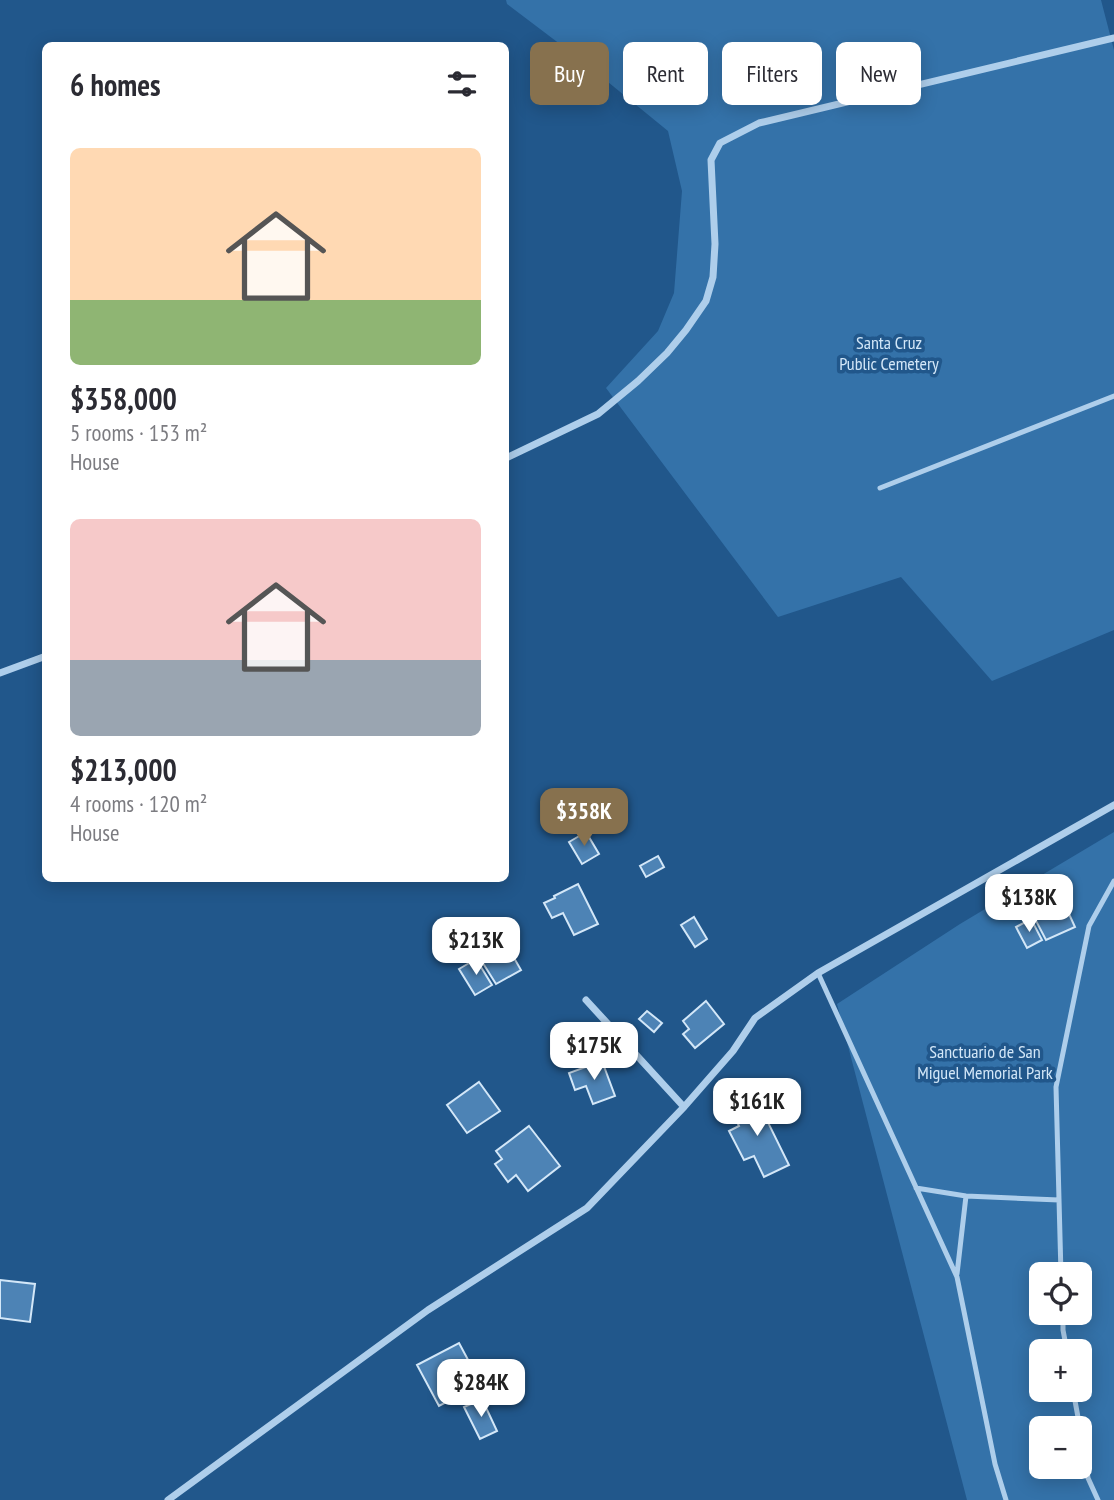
<!DOCTYPE html>
<meta charset="utf-8">
<style>
body{margin:0;font-family:"PT Sans Narrow",sans-serif;background:#f7f7f7;color:#2b2b33;height:100vh;display:flex;flex-direction:column;font-size:26px;white-space:nowrap}
*{box-sizing:border-box;margin:0}
p{font-size:23px;color:#7c7c81}
.icon{flex:none;width:38px;height:38px;fill:none;stroke:currentColor;stroke-width:2;stroke-linecap:round;stroke-linejoin:round}
.map{position:relative;flex:1;overflow:hidden}
.side{position:absolute;left:42px;top:42px;width:467px;height:840px;display:flex;flex-direction:column;background:#fff;border-radius:10px;box-shadow:0 4px 18px #0003}
.side>*{flex:none}
.guide{position:absolute;left:530px;top:42px;width:478px;height:63px;display:flex;gap:14px}
.buttons{position:absolute;left:1029px;top:1262px;display:grid;gap:14px}
.buttons a{display:grid;place-items:center;width:63px;height:63px;border-radius:10px;background:#fff;box-shadow:0 4px 18px #0003;font-size:35px}
.price{position:absolute;translate:-50% -60px;padding:0 16px;border-radius:14px;background:#fff;color:#222;font-size:23px;line-height:46px;filter:drop-shadow(0 2px 4px #0008)}
.price::after{content:'';position:absolute;left:50%;top:42px;width:21px;height:16px;margin-left:-10px;background:inherit;clip-path:polygon(0 0,100% 0,50% 100%)}
.price.selected{background:#87714e;color:#fff}
ul{padding:0;list-style:none}
li{display:grid;align-content:center;gap:14px;height:371px;padding:0 28px}
li span{display:grid;place-items:center;height:217px;border-radius:10px;color:#555}
li>.icon{margin-inline-start:auto}
span .icon{width:126px;height:126px;fill:#fffc;stroke-width:1}
li b{font-size:30px}
h2{display:flex;justify-content:space-between;align-items:center;height:84px;padding:0 28px;font-size:30px}
.tag{padding:0 24px;border-radius:10px;background:#fff;box-shadow:0 4px 18px #0003;font-size:24px;line-height:63px}
.tag.selected{background:#87714e;color:#fff}
.map>svg:first-child{display:block}
.green{fill:#3472a9;fill-rule:evenodd}
.building{fill:#4d83b5;stroke:#d3e7f8;stroke-width:2}
.lines{fill:none;stroke-linecap:round;stroke-linejoin:round}
.lane{stroke:#aeceeb;stroke-width:5}
.street{stroke:#aeceeb;stroke-width:7}
.labels{text-anchor:middle;stroke-width:7;stroke-linejoin:round;paint-order:stroke}
.park-label{font-size:18px;fill:#d3e7f8;stroke:#21578b}
</style>
<div class="map">
<svg width="1114" height="1500" viewBox="0 0 1114 1500">
<rect width="100%" height="100%" fill="#21578b"/>
<path class="green" d="M506,0H1101L1114,50V630L992,681L901,577L778,617L606,388L658,331L674,293L682,191L668,131L581,60L507,4Z
M1114,832V1500H967L837,1004L960,924ZM1041,1274H1080V1312H1041ZM1041,1351H1080V1390H1041ZM1041,1428H1080V1466H1041Z"/>
<path class="building" d="M586,832L599,854L582,864L569,842Z
M658,856L664,867L646,877L640,866Z
M578,884L598,924L574,935L563,913L552,918L544,903L555,898L554,896Z
M1063,901L1075,927L1046,940L1033,915Z
M694,917L707,939L695,947L681,925Z
M1031,919L1042,940L1027,948L1016,927Z
M502,937L521,970L496,984L476,952Z
M476,959L492,985L475,995L459,969Z
M706,1001L724,1024L695,1048L683,1034L689,1029L683,1021Z
M647,1011L662,1023L654,1032L639,1019Z
M602,1061L615,1096L593,1104L586,1086L575,1090L569,1073Z
M479,1082L500,1111L467,1133L447,1105Z
M756,1098L789,1165L764,1177L754,1156L744,1160L729,1131L739,1126L732,1110Z
M529,1126L560,1166L528,1191L516,1175L508,1182L495,1164L502,1159L496,1151Z
M0,1280L35,1284L30,1322L0,1318Z
M459,1343L481,1384L439,1406L417,1365Z
M482,1399L497,1431L480,1439L464,1407Z"/>
<g class="lines">
<path class="lane" d="M880,488L1114,396
M818,973L957,1277L995,1464L1006,1500
M916,1188L966,1196L1059,1200
M957,1274L966,1196
M1061,1274L1056,1087L1089,926L1114,881
M1063,1312V1330L1067,1351
M1073,1390L1080,1428
M1080,1428L1088,1478L1098,1500"/>
<path class="street" d="M506,458L598,414L638,381L667,353L686,330L706,301L713,277L715,244L711,160L720,143L759,123L1114,38
M0,673L46,656
M586,1000L684,1107
M168,1500L428,1310L587,1208L684,1107L733,1051L755,1018L818,973L1114,805"/>
</g>
<g class="labels">
<g class="park-label">
<text x="889" y="349">Santa Cruz<tspan x="889" dy="21">Public Cemetery</tspan></text>
<text x="985" y="1058">Sanctuario de San<tspan x="985" dy="21">Miguel Memorial Park</tspan></text>
</g>
</g>
</svg>
<div class="buttons">
<a><svg class="icon" aria-label="locate" viewBox="0 0 24 24"><circle cx="12" cy="12" r="6"/><path d="M12 2v4M12 18v4M2 12h4M18 12h4"/></svg></a>
<a>+</a>
<a>−</a>
</div>
<b class="price selected" style="left:584px;top:848px">$358K</b>
<b class="price" style="left:1029px;top:934px">$138K</b>
<b class="price" style="left:476px;top:977px">$213K</b>
<b class="price" style="left:594px;top:1082px">$175K</b>
<b class="price" style="left:757px;top:1138px">$161K</b>
<b class="price" style="left:481px;top:1419px">$284K</b>
<div class="guide">
<a class="tag selected">Buy</a>
<a class="tag">Rent</a>
<a class="tag">Filters</a>
<a class="tag">New</a>
</div>
<section class="side">
<h2>6 homes<svg class="icon" aria-label="filters" viewBox="0 0 24 24"><path d="M4 7h16M4 17h16"/><circle cx="9" cy="7" r="2"/><circle cx="15" cy="17" r="2"/></svg></h2>
<ul>
<li><span style="background:linear-gradient(#ffd9b3 70%,#8fb573 0)"><svg class="icon" aria-label="home" viewBox="0 0 24 24"><path d="M3 11l9-7 9 7M6 9v11h12V9"/></svg></span><div><b>$358,000</b><p>5 rooms · 153 m²</p><p>House</p></div></li>
<li><span style="background:linear-gradient(#f6c9c9 65%,#9aa5b1 0)"><svg class="icon" aria-label="home" viewBox="0 0 24 24"><path d="M3 11l9-7 9 7M6 9v11h12V9"/></svg></span><div><b>$213,000</b><p>4 rooms · 120 m²</p><p>House</p></div></li>
</ul>
</section>
</div>
